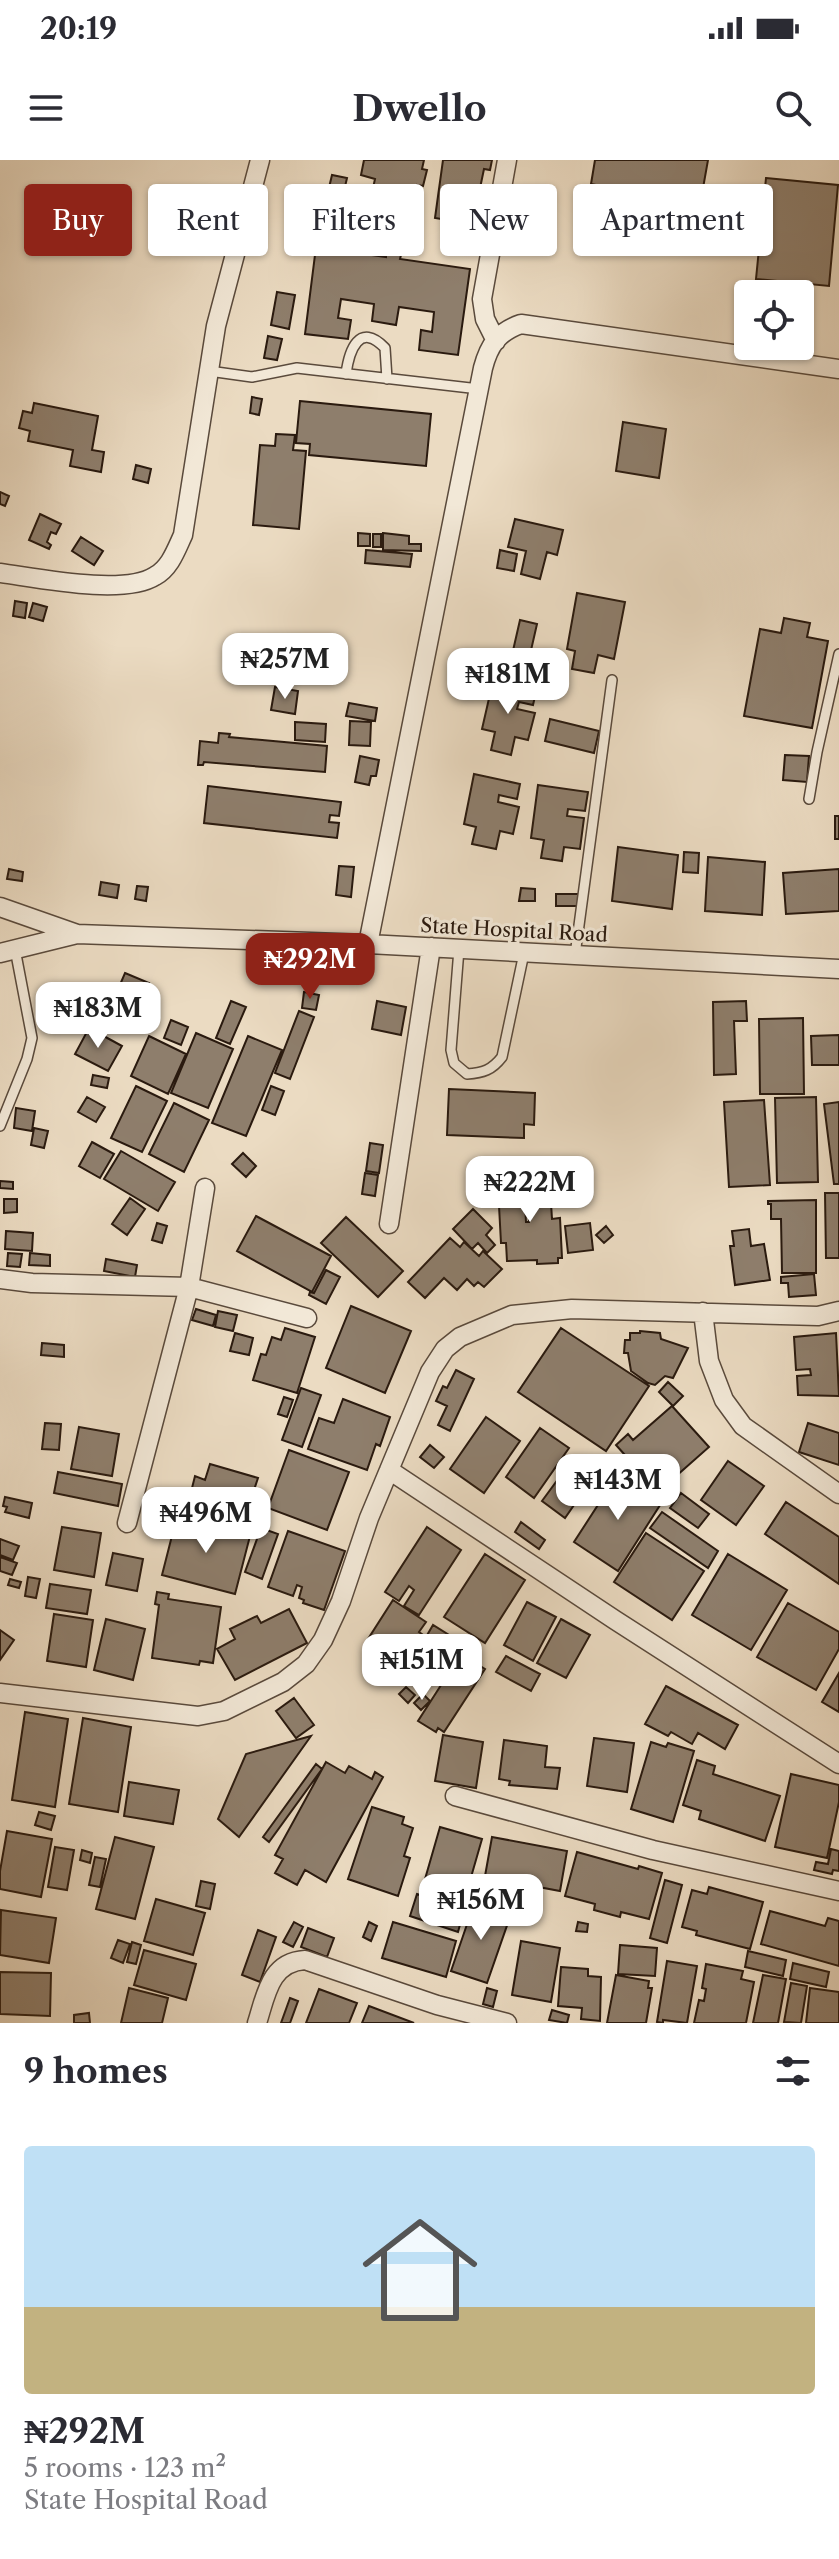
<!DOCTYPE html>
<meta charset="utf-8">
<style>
body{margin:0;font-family:"Libre Caslon Text",serif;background:#f7f7f7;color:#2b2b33;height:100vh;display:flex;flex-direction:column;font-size:30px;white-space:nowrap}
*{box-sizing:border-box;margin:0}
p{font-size:26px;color:#7c7c81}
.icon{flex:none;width:44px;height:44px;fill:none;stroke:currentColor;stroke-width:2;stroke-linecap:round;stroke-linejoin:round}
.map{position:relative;height:1863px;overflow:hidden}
.sheet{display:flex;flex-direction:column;background:#fff;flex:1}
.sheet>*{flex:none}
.guide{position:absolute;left:24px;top:24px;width:792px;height:72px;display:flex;gap:16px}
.fabs{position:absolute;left:734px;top:120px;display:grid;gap:16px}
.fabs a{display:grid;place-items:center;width:80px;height:80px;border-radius:8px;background:#fff;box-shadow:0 2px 6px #0004;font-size:40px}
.price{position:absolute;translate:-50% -68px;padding:0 18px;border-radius:16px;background:#fff;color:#222;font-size:26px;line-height:52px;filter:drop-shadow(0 2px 4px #0008)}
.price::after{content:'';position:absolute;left:50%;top:48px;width:24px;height:18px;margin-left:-12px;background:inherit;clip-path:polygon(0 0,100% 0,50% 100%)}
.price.on{background:#8f2418;color:#fff}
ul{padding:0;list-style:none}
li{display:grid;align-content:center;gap:16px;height:424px;padding:0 24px}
li span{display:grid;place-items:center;height:248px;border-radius:8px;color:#555}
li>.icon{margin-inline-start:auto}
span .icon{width:144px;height:144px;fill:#fffc;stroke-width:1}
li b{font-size:34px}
h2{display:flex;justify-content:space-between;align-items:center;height:96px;padding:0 24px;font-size:34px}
.chip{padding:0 28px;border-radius:8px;background:#fff;box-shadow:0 2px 6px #0004;font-size:28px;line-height:72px}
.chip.on{background:#8f2418;color:#fff}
.status{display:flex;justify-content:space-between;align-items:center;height:56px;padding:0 40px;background:#fff;direction:ltr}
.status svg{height:22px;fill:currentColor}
header{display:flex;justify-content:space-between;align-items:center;height:104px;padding:0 24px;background:#fff;font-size:36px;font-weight:700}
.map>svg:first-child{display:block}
.building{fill:#8e7e6c;stroke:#2a1a0f;stroke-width:2}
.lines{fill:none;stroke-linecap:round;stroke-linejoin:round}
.service-casing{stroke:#5a4a3c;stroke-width:12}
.minor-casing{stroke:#5a4a3c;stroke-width:21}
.service{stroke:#f2e8d7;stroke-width:9}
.minor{stroke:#f2e8d7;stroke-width:18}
.labels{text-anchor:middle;stroke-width:6;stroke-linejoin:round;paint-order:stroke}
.street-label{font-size:20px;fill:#2a1a0f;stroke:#f2e8d7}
</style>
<div class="status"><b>20:19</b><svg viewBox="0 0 49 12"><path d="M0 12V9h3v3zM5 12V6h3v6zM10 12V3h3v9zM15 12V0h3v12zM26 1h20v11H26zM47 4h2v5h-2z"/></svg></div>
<header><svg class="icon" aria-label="menu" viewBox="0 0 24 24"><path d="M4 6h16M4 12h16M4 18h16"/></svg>Dwello<svg class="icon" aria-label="search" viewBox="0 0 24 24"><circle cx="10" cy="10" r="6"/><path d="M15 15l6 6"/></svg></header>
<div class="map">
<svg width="839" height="1863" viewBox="0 0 839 1863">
<rect width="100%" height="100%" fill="#ebdbc2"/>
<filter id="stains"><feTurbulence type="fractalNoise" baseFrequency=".0025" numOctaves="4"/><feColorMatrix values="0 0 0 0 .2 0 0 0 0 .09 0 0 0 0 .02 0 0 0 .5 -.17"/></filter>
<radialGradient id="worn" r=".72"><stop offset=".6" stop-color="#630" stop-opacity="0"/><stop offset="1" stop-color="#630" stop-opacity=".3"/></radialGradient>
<path class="building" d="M364,0H424L422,9L427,10L423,26L417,25L406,76L381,70L382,66L323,53L332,15L347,18L344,31L371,37L375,19L361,15Z
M443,0H492L490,10L484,9L479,33L488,34L485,51H482L480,58L466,56L465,63L435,58Z
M595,0H708L700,45L685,42L684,46L654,40L655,37L591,24Z
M766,18L838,25L829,126L756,119Z
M316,87L386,97V93L401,95L400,99L470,109L458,195L419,190L421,170L432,172L434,152L399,147L396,165L372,161L374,144L341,139L338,158L351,160L348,179L305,174Z
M277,132L295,135L289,169L271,165Z
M268,176L282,179L277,200L264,198Z
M252,237L262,239L259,255L250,253Z
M300,241L431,254L426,306L309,295L310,284L296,283Z
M34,243L98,256L92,290L104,292L101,312L70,306L73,290L28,281L30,271L19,268L23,251L32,253Z
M623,262L666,269L659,318L616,311Z
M276,274L295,275L293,290L306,291L299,369L253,365L260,285L275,286Z
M136,305L151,309L148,323L133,319Z
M0,332L9,336L5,346L0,344Z
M40,354L61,364L56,374L51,372L47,382L51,385L49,389L29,380Z
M515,359L563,370L557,395L547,392L540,419L521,414L526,391L508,387Z
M358,373L370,374V386H358Z
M383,373L409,376V384H421V391L383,390Z
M373,374H381V387H373Z
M81,377L103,391L94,405L72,391Z
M366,390L412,394L410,407L365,403Z
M500,390L517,394L514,411L497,408Z
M577,433L625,442L614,499L598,495L594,513L572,509L575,491L567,489Z
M15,441L27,443L25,458L13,456Z
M33,443L47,447L43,461L29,457Z
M784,458L810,463L807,477L828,481L812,568L744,556L760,469L781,473Z
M520,460L537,464L529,499L512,495Z
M493,521L536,532L533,545L519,542L517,549L535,553L528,580L515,577L511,595L491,590L495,572L482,569Z
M275,527L298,531L295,554L271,550Z
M349,543L377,548L375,561L346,556Z
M550,559L599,571L594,593L545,581Z
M350,561L371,562L370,586L349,585Z
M295,562L326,564L325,582L295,580Z
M219,573L230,574L229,577L327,586L325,612L204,602L203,605H198L200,581L218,583Z
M785,595L809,596L807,622L783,620Z
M360,596L379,600L376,616H371L369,625L355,622Z
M474,614L520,624L517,639L499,635L498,642L519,647L513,674L500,671L496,689L472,684L476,667L464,664Z
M538,625L588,632L585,651L568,649L567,656L584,658L580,689L564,687L562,701L541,698L544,680L531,678Z
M208,626L341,642L339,656L330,655L329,662L339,663L337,678L204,663Z
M835,656H839V679H835Z
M618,687L678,695L672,749L612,741Z
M684,692L699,693L698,713L683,712Z
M708,697L765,702L762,755L705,751Z
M339,706L354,707L351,737L336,735Z
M9,709L23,712L22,721L7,719Z
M839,709V751L786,754L783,713Z
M101,722L119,725L117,738L99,735Z
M137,726L148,727L146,741L135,739Z
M521,728L535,729V741H519Z
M556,734H578V746H556Z
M125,813L149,823L134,858L110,848Z
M304,832L319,835L316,850L302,848Z
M231,841L246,847L230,884L216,878Z
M377,841L406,847L401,875L372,869Z
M746,841L747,861H734L736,914L714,915L713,842Z
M299,851L314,857L290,919L275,913Z
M803,858L804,934H760L759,859Z
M171,860L188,867L181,885L164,878Z
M89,868L122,886L108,911L75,894Z
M196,873L233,889L208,948L171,933Z
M839,875V905H812L811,876Z
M149,876L186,894L168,934L131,916Z
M248,876L282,890L246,976L212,963Z
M93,915L109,918L107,928L91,925Z
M136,926L167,941L142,992L111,978Z
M271,926L284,931L275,955L262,950Z
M449,929L535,933L534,965L524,964V978L447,975Z
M87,937L105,947L96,962L78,952Z
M816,937L818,1022L777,1023L775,938Z
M764,940L770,1025L729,1027L724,942Z
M839,942V1024H834L824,944Z
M174,943L209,960L184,1012L149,994Z
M16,948L35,951L32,971L14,968Z
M34,968L48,971L44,988L31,985Z
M92,982L114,994L100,1018L79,1006Z
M370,983L383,985L379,1013L366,1011Z
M121,991L175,1022L158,1051L104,1019Z
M243,993L256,1006L246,1017L232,1004Z
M365,1013L378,1015L375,1036L362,1034Z
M0,1021L13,1022V1029L0,1028Z
M555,1022L556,1042L551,1043L552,1059L560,1058L562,1098H558V1103L537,1104V1100L507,1101L506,1083H501L498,1027L524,1026L526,1062H529L527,1024Z
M825,1033H839V1098H826Z
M130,1038L145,1049L127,1075L112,1064Z
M4,1039H17V1052L4,1053Z
M816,1040V1113H782L781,1059H771V1044H768V1041Z
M473,1049L492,1068L486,1075L495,1085L487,1093L478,1083L472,1089L453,1069Z
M256,1056L331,1096L312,1132L237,1091Z
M346,1057L403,1111L378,1137L321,1083Z
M157,1063L167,1066L162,1083L152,1080Z
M590,1063L593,1090L568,1093L565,1066Z
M606,1066L613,1075L604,1083L596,1075Z
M749,1069L751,1086L764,1084L770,1120L735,1125L730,1086H734L732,1071Z
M6,1071L33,1073L32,1091L5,1089Z
M450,1078L460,1087L464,1082L479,1096L483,1091L502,1109L484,1127L478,1122L474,1126L467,1119L457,1130L444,1118L425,1138L408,1122Z
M8,1093L22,1094L20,1107L7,1106Z
M30,1093L50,1095V1106L29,1105Z
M106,1099L137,1105L135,1117L104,1111Z
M326,1110L340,1117L326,1144L309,1135L310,1132L314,1133Z
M814,1114L816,1135L789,1137L788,1123H781V1117Z
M351,1146L411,1171L385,1233L326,1208Z
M196,1149L216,1155L213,1166L192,1160Z
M218,1151L237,1155L233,1171L215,1167Z
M285,1168L315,1177L297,1233L253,1220L261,1194L266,1195L272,1177L281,1180Z
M561,1168L649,1226L606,1291L518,1232Z
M640,1171L660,1173L661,1179L688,1188L673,1218L665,1216L655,1225L648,1223L631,1211L628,1193H624L625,1180H630V1173H640Z
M235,1173L253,1178L249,1195L230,1191Z
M836,1173L839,1236L798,1235L797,1216L811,1215L810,1209L796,1210L794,1177Z
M42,1183L64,1185V1197L41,1195Z
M456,1210L474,1219L450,1271L438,1265L447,1246L436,1241L443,1226L447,1228Z
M668,1222L683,1236L673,1246L659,1232Z
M301,1228L321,1235L302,1287L282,1280Z
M284,1237L293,1240L287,1257L278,1254Z
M343,1239L390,1257L380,1286L376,1284L367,1310L308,1289L319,1258L334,1263Z
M672,1246L709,1287L658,1332L616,1285L628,1274L633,1280Z
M486,1257L520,1281L484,1333L450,1309Z
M45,1263L61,1264L59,1290L42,1289Z
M808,1263L839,1273V1305L799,1292Z
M79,1267L119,1274L112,1316L71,1309Z
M540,1268L569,1288L534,1338L506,1317Z
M430,1285L444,1297L434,1308L420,1297Z
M289,1290L349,1312L327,1370L268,1348Z
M728,1301L764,1326L736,1365L701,1340Z
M570,1303L592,1319L565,1358L542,1341Z
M210,1304L258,1318L253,1333L257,1334L249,1359L241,1356L239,1364L187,1348L195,1316L205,1320Z
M58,1312L122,1324L118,1346L54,1333Z
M618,1314L662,1342L618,1411L574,1382Z
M681,1333L709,1354L698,1368L670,1348Z
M158,1335L176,1340L173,1354L154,1349Z
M5,1337L32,1343L29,1358L5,1352L7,1347L3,1346Z
M786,1342L839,1377V1424L765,1374Z
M662,1352L718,1391L708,1408L650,1368Z
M177,1356L250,1376L235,1434L162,1415Z
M521,1362L545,1380L539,1389L515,1372Z
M62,1367L101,1373L94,1417L54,1410Z
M427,1367L461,1390L419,1455L404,1446L414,1430L409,1426L399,1441L385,1432Z
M261,1368L278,1374L262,1419L245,1412Z
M288,1371L345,1391L324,1450L303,1443L304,1440L299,1438L302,1427L297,1425L293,1436L268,1427Z
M646,1373L704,1411L672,1460L614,1422Z
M0,1379L19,1386L13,1400L0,1395Z
M113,1393L143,1399L137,1431L106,1425Z
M485,1394L525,1420L485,1483L444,1457Z
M728,1394L787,1430L751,1490L692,1455Z
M0,1397L17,1403L12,1415L0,1411Z
M28,1417L40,1419L36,1438L25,1436Z
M10,1419L21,1422L19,1428L8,1425Z
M50,1424L91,1430L87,1454L46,1448Z
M157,1432L169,1434L168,1439L221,1447L213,1503L200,1501L199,1505L152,1498L159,1445L155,1444Z
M393,1440L426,1462L419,1472L426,1477L433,1465L465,1485L439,1525L368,1479Z
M527,1442L556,1457L533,1501L504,1485Z
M788,1443L839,1472V1489L816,1530L757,1497Z
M289,1449L307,1483L235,1520L217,1489L235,1479L230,1469L257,1456L261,1463Z
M54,1454L93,1460L86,1507L47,1501Z
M106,1459L145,1469L133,1520L94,1510Z
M561,1459L590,1475L566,1518L537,1503Z
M0,1470L14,1480L0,1500Z
M461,1494L485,1509L444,1572L438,1568L436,1572L418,1561Z
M506,1496L540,1514L531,1531L496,1512Z
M839,1513V1552L822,1542Z
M666,1526L738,1565L725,1589L698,1573L692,1584L671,1572L668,1576L645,1564Z
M406,1527L415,1535L408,1543L399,1534Z
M423,1534L430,1541L421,1550L414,1543Z
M294,1538L314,1565L296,1578L276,1551Z
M25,1552L68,1559L55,1647L12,1640Z
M83,1558L131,1567L118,1652L69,1644Z
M443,1575L483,1582L476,1628L435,1621Z
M311,1576L239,1677L218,1659L246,1594Z
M594,1578L634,1583L627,1632L587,1626Z
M504,1580L547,1586L545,1607L560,1608L557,1629L509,1625L510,1621L499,1619Z
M651,1582L666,1587L668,1583L694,1591L673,1662L631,1649Z
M697,1600L715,1606L713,1614L780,1636L765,1681L699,1659L701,1651L683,1645Z
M326,1602L345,1613L349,1606L372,1619L375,1612L383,1617L326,1722L305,1710L297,1725L275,1713L283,1699L275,1695Z
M316,1604L322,1609L269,1682L263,1677Z
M791,1614L839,1625V1642L827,1698L775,1687Z
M129,1622L179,1630L173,1664L124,1656Z
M372,1647L404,1657L402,1664L413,1668L404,1696L410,1698L398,1736L348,1719Z
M39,1652L55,1656L51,1670L35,1665Z
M440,1667L482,1679L465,1738L423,1726Z
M7,1671L52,1679L41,1737L0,1729V1711Z
M115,1677L154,1687L135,1759L96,1749Z
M492,1677L567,1691L560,1731L533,1726L531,1740L508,1736L511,1720L485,1716Z
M55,1687L74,1690L67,1730L48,1727Z
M831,1689L839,1691V1711L833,1710L832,1714L814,1710L816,1702L828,1704Z
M82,1690L92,1693L90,1703L80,1700Z
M577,1692L638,1709L639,1706L662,1713L649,1759L621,1752L620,1757L594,1750L595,1744L565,1736Z
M95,1697L106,1699L100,1727L89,1725Z
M665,1720L682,1725L667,1783L650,1778Z
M201,1721L215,1724L210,1749L196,1746Z
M709,1727L763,1742L750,1789L696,1775L697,1771L682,1767L692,1730L707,1734Z
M417,1734L464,1750L458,1772L410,1756Z
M156,1739L205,1753L193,1795L144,1781Z
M475,1741L511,1754L487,1823L451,1811Z
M1,1750L56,1758L49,1803L0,1795Z
M770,1751L825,1766L828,1758L839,1761V1806L761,1784Z
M294,1762L303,1767L293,1787L283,1782Z
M369,1762L377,1766L371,1781L363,1777Z
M393,1762L456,1781L446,1817L382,1798Z
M578,1762L588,1764L587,1772L576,1771Z
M308,1768L334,1778L327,1797L301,1787Z
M258,1770L276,1777L260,1822L242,1815Z
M118,1780L130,1784L123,1803L111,1798Z
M521,1781L560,1788L551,1842L512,1835Z
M132,1782L141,1785L136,1804L127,1802Z
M620,1785L657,1788L655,1816L618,1814Z
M144,1790L196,1804L186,1840L134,1825Z
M748,1791L786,1800L783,1816L745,1807Z
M667,1801L697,1806L687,1863L663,1860V1863L657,1862Z
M793,1803L829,1812L826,1827L790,1819Z
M706,1804L743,1811L741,1819L754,1822L746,1863H694L699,1840L704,1841L706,1829L702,1828Z
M561,1807L588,1809V1816L601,1817L600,1861L581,1859L582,1848L558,1846Z
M0,1812L51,1813L50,1856L0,1854Z
M616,1815L649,1821L648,1828H652L646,1863H607Z
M763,1815L786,1819L778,1863H753Z
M791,1823L807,1826L801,1863L784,1862Z
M129,1828L168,1838L162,1863H121Z
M487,1828L497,1831L493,1847L483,1844Z
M810,1828L839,1832V1863H806Z
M319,1829L357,1843L349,1863H306Z
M290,1838L298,1841L290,1863H281Z
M369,1846L414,1863H362Z
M552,1850L569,1855L567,1863L549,1860Z
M89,1853L90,1863H74V1855Z"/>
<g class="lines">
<g class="service-casing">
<path id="service" d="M209,211L252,217L297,208L479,229
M346,214C349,191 359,161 385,188L387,219
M809,639L817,592L839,494
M459,789L451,890L454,903L467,914C483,913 492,910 502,897L524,793
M575,795L612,520
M0,966L27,899L32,878L15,789"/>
</g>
<g class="minor-casing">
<path id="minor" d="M496,181L485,159L482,139L507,0
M0,413C37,418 124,436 155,416C170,408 176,390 183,375L216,166L260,0
M0,747L77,774L368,784L839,809
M368,784L483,208C489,185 498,172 521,164L839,209
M0,793L77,774
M389,1064L431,787
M0,1119L32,1123L189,1127L307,1158
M703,1152L709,1201L724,1240L743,1266L839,1334
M389,1310L615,1460L839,1604
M127,1363L189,1127L205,1028
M0,1533L198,1556L224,1551L283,1522L306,1504L323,1480L341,1441L369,1358L430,1212L445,1189L460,1177L512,1155L572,1149L818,1156L839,1151
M455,1636L653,1690L839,1731
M257,1863C266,1835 270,1802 305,1800L437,1845L507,1863"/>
</g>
<use href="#service" class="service"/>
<use href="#minor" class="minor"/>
</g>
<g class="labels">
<g class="street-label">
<text transform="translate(514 770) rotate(3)" y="7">State Hospital Road</text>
</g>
</g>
<rect width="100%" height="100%" filter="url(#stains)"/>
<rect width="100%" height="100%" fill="url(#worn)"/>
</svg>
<div class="fabs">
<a><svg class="icon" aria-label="locate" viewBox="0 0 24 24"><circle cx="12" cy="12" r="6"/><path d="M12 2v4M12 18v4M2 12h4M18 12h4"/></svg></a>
</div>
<b class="price" style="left:285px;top:541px">₦257M</b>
<b class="price" style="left:508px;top:556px">₦181M</b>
<b class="price on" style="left:310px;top:841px">₦292M</b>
<b class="price" style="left:98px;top:890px">₦183M</b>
<b class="price" style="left:530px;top:1064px">₦222M</b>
<b class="price" style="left:618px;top:1362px">₦143M</b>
<b class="price" style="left:206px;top:1395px">₦496M</b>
<b class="price" style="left:422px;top:1542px">₦151M</b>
<b class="price" style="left:481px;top:1782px">₦156M</b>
<div class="guide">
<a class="chip on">Buy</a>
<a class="chip">Rent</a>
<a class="chip">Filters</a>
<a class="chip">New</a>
<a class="chip">Apartment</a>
</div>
</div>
<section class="sheet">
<h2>9 homes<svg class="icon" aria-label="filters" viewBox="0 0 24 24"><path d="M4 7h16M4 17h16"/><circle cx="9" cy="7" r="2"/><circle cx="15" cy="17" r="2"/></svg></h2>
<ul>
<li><span style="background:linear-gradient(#bfe0f5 65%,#c2b280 0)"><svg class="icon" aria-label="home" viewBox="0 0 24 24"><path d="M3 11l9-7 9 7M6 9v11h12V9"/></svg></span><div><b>₦292M</b><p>5 rooms · 123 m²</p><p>State Hospital Road</p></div></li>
</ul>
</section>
